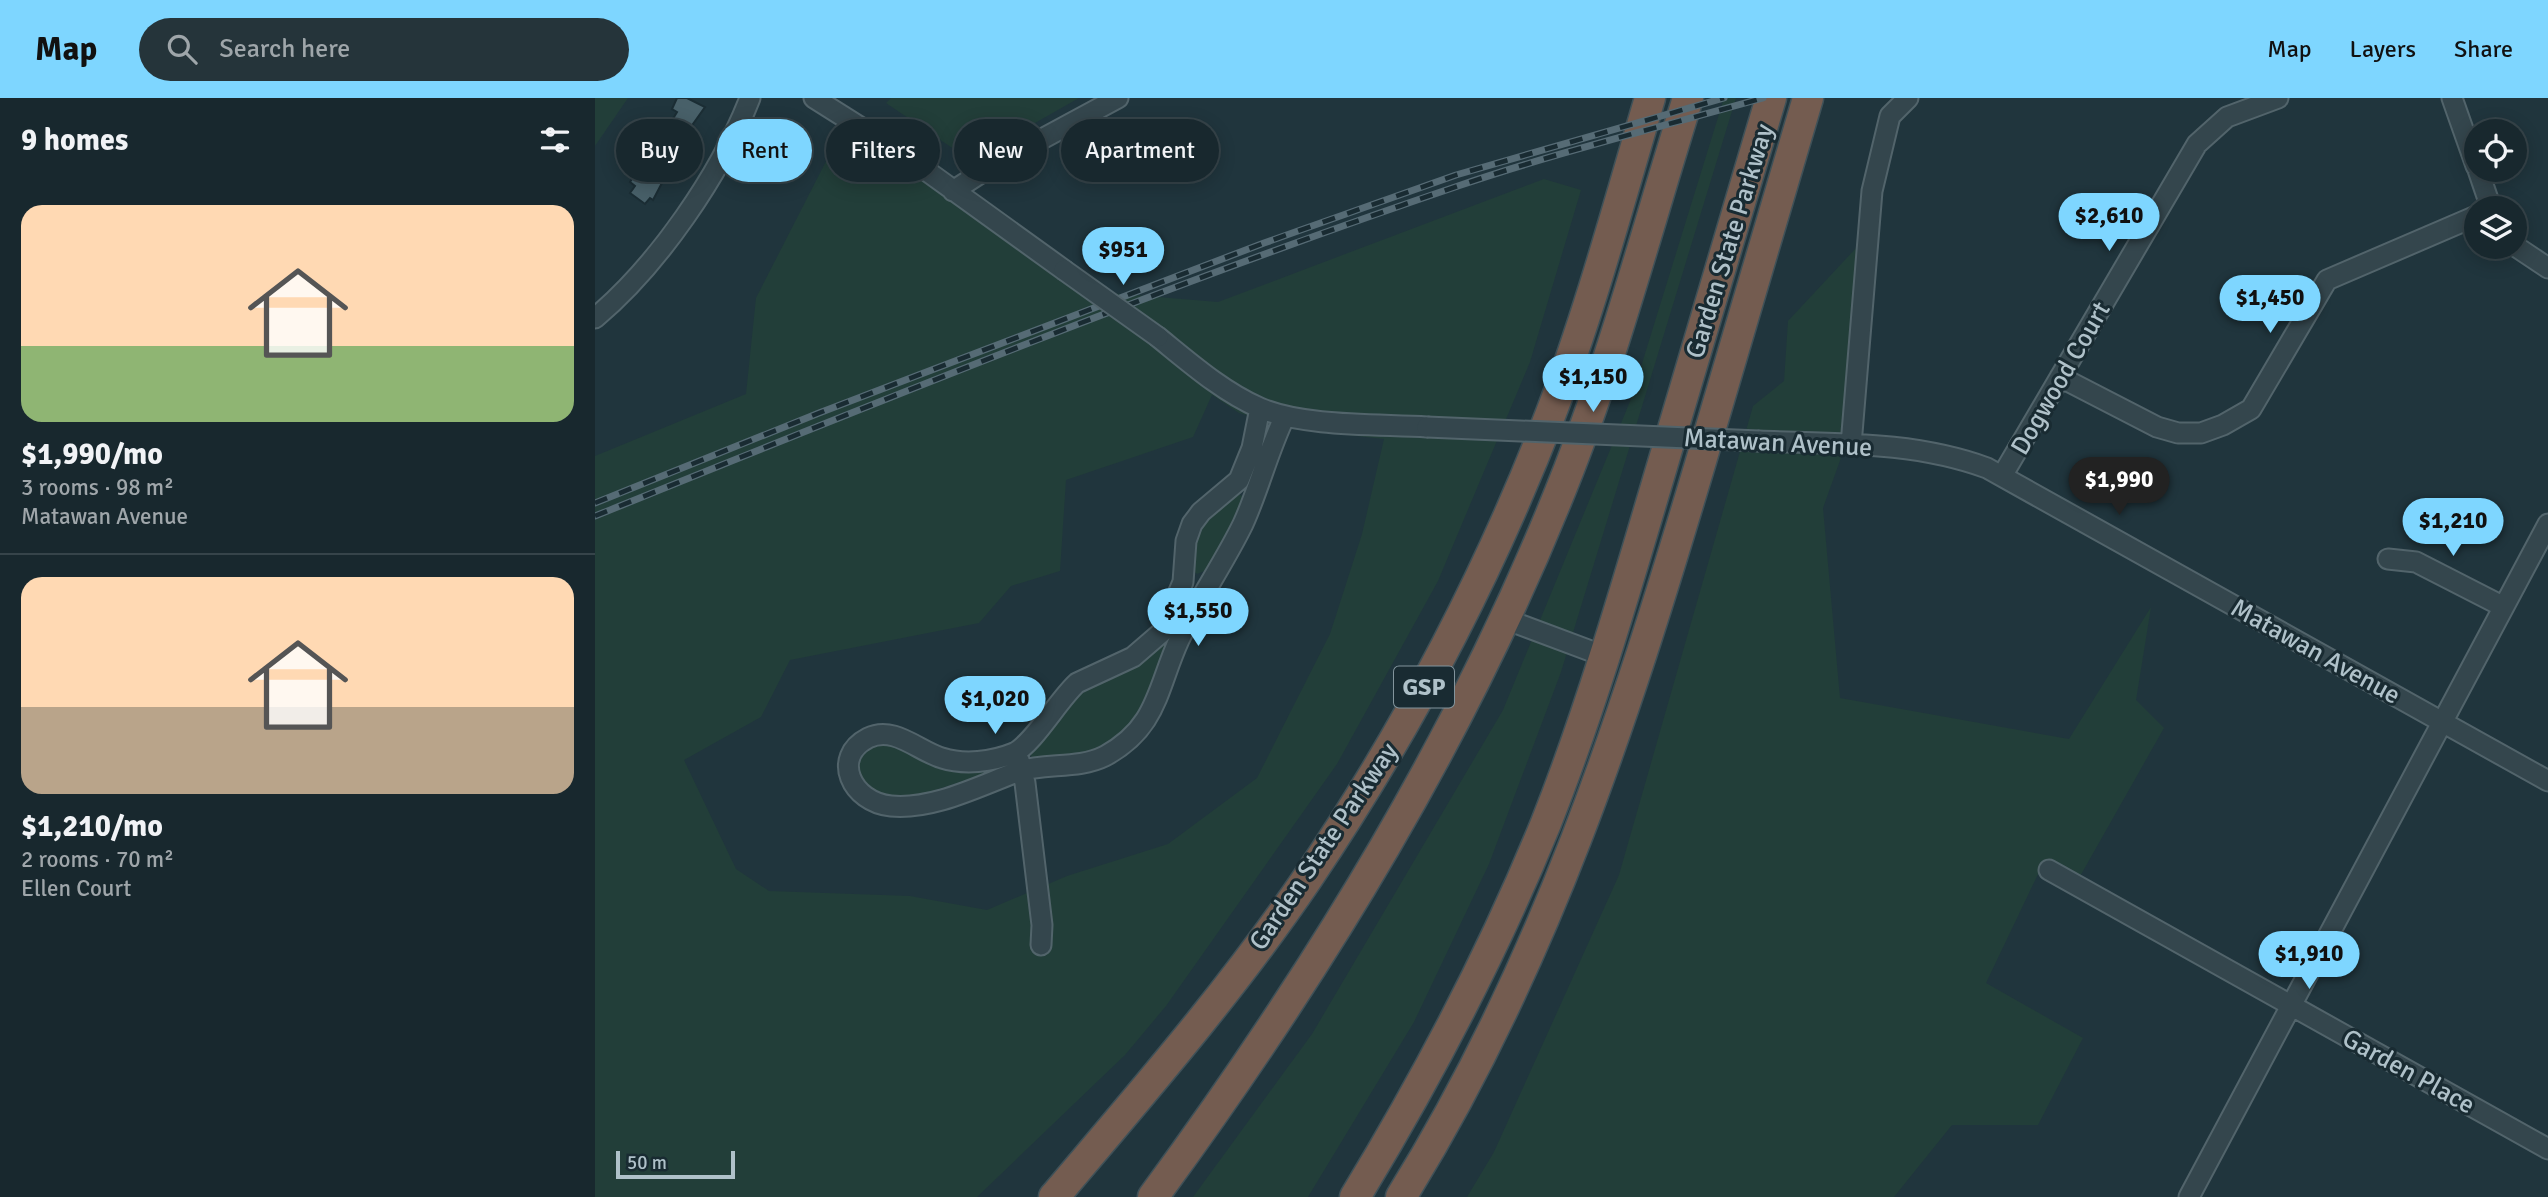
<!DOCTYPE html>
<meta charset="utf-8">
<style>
body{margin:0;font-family:Signika,sans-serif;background:#25343a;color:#f1f3f6;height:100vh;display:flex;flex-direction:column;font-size:26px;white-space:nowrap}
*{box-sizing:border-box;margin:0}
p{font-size:23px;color:#9fa6aa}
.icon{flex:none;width:38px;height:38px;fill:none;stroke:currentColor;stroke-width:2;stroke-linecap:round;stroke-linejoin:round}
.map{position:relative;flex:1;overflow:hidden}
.panel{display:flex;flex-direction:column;background:#18282e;width:595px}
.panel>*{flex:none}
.top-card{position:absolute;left:21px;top:21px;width:665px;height:63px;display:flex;gap:14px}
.controls{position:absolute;left:1869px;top:21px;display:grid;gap:14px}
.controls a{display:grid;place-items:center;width:63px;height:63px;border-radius:50%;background:#18282e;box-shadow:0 4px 18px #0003,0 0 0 2px #36444a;font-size:35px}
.scale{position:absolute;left:21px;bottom:18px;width:119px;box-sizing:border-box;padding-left:7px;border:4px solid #afc1c9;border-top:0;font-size:19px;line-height:24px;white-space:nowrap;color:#afc1c9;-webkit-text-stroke:5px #192b32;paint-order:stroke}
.price{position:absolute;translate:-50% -60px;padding:0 16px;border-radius:24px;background:#7ed6ff;color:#111;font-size:23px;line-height:46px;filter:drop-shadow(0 2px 4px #0008)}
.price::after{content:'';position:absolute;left:50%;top:42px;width:21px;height:16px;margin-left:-10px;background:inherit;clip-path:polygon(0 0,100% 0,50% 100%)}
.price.active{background:#222;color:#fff}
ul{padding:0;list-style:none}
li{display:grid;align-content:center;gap:14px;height:371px;padding:0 21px}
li+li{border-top:2px solid #36444a}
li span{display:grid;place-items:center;height:217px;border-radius:21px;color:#555}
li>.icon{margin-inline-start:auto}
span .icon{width:126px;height:126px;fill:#fffc;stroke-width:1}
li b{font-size:30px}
h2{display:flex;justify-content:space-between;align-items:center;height:84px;padding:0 21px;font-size:30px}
.chip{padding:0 24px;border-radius:32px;background:#18282e;box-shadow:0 4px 18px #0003,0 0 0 2px #36444a;font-size:24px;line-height:63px}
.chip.active{background:#7ed6ff;color:#111}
header{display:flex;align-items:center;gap:42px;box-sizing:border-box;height:98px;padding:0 35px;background:#7ed6ff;color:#111}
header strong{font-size:33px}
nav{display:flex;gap:38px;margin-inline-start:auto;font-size:24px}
.search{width:490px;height:63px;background:#25343a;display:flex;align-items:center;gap:18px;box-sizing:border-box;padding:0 24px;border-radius:38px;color:#9fa6aa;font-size:26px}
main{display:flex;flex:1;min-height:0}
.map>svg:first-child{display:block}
.green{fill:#223e39;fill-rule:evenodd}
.building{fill:#486069;stroke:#1b2d34;stroke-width:2}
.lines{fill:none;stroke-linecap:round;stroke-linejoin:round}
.minor-casing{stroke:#52646b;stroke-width:23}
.highway-casing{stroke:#3f5158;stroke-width:33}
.minor{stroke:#34464d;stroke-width:19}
.highway{stroke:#745c50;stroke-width:30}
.rail-casing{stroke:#566b75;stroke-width:7}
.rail{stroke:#192b32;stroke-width:4.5;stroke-dasharray:13;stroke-linecap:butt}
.minor-bridge-casing{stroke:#52646b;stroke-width:23;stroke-linecap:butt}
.minor-bridge{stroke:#34464d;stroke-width:19}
.labels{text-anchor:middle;stroke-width:6;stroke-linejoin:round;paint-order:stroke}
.shield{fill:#192b32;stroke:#82949c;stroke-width:2}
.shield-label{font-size:24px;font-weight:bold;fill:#afc1c9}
.street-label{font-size:26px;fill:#afc1c9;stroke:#192b32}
</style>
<header>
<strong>Map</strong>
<div class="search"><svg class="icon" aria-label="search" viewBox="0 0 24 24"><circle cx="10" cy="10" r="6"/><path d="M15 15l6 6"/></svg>Search here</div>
<nav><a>Map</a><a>Layers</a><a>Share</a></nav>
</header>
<main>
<section class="panel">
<h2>9 homes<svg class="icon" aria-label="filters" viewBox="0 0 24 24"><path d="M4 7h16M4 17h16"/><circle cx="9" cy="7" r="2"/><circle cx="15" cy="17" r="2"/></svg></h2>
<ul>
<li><span style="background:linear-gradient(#ffd9b3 65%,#8fb573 0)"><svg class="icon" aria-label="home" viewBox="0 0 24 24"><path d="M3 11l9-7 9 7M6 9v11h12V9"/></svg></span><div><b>$1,990/mo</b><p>3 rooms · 98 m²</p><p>Matawan Avenue</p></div></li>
<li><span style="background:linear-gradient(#ffd9b3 60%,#b9a48a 0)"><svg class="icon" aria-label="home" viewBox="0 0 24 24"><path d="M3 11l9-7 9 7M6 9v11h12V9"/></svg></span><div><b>$1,210/mo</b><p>2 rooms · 70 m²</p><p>Ellen Court</p></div></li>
</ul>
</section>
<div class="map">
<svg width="1953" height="1099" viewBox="0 0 1953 1099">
<rect width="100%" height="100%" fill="#20353d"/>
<path class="green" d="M0,0H33L0,48Z
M296,0H484L375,62L291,5Z
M1129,0H1141L966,574L894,766L819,924L713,1099H598L717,936L908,612L1036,301Z
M245,36L482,172L514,195L623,204L949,81L986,92L935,264L843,483L742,666L571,908L530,957L382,1099H0V358L151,296L161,200ZM617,297L644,315L697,331L789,341L767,436L735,536L662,680L573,746L472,778L392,812L315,798L174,793L141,771L89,662L166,619L195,562L384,525L416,488L465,473L471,382L598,339Z
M1262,149L1252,343L1228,410L1245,600L1474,641L1556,509L1541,602L1569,630L1479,789L1444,774L1391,885L1488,940L1443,1027H1357L1299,1099H872L899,1054L1024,777L1158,308L1189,283L1193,223Z
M643,396L647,398L649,406L614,471L602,476L597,472L601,429L637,397Z
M593,495L597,497L564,579L536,630L507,650L481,659L437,661L435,654L472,601L515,577Z
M281,643L401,670L378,680L321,698L304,700L270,692L261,661Z"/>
<path class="building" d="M82,0H92L110,9L93,33L76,24L82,14L77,11Z
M68,33L90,46L79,71L54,57Z
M34,60L68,83L58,102L55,100L50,106L35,95L40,88L35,84L39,78L28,70Z"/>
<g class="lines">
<g class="minor-casing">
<path id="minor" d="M219,0L311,58L469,172
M1857,0L1881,68
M1883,72L1896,110
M358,93L395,69L523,0
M1920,148L1953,170
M0,220C63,167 125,77 155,0
M563,239C595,265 628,294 665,310C709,329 784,326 832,329
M1465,279L1562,329L1583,335H1606L1628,327L1656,311L1732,182L1881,118
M665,310L657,350L644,382L606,414L597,426L591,443L588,484L567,534L538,559L482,585C464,601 438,646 419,655C397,664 369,667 347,660C323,653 299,627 273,640C236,659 256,704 296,708C338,712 384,688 422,674C450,664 482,672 510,658C563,629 562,590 584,542C603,502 629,465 648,426C664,391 673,353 690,318
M1164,343C1240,346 1319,343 1392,370L1953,683
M1256,347L1277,93L1295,18L1313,0
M1407,378L1602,46L1632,19L1683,0
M1793,461L1821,464L1907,508
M910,521L1009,558
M424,662L430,685L447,827L446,847
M1454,772L1953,1051
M1594,1099L1953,426"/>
</g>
<g class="highway-casing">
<path id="highway" d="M459,1099C546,996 636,893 712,781C810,636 893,479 956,315C995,213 1024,105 1055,0
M558,1099C724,873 872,633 974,371C1021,250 1054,124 1093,0
M760,1099C833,979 898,855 951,725C994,616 1027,504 1060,392C1098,262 1137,131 1176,0
M806,1099C950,867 1029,622 1106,363C1141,242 1177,121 1213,0"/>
</g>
<use href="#minor" class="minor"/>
<use href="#highway" class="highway"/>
<g class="rail-casing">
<path id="rail" d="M0,405L224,315L669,145L861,77L1129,0
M0,418C285,303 571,187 863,88C963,54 1066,29 1168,0"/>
</g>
<use href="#rail" class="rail"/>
<g class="minor-bridge-casing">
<path id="minor-bridge" d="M469,172L563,239
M832,329L1164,343"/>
</g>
<use href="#minor-bridge" class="minor-bridge"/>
</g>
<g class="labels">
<rect class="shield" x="799" y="568.5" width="60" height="41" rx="5"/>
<g class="shield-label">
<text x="829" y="597">GSP</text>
</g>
<g class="street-label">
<text transform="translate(1134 143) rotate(-73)" y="9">Garden State Parkway</text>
<text transform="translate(1465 280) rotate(-60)" y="9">Dogwood Court</text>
<text transform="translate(1183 344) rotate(3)" y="9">Matawan Avenue</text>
<text transform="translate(1721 553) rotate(29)" y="9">Matawan Avenue</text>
<text transform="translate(728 748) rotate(-56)" y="9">Garden State Parkway</text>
<text transform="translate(1814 973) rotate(29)" y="9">Garden Place</text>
</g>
</g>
</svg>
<div class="controls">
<a><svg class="icon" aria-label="locate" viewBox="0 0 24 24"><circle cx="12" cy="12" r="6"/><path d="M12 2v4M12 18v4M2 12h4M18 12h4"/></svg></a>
<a><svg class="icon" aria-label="layers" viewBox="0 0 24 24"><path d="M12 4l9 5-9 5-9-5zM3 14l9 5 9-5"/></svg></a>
</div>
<div class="scale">50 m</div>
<b class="price" style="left:1514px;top:155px">$2,610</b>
<b class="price" style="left:528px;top:189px">$951</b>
<b class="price" style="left:1675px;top:237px">$1,450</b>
<b class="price" style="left:998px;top:316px">$1,150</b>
<b class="price active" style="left:1524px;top:419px">$1,990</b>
<b class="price" style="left:1858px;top:460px">$1,210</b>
<b class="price" style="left:603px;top:550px">$1,550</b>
<b class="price" style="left:400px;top:638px">$1,020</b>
<b class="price" style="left:1714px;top:893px">$1,910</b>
<div class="top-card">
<a class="chip">Buy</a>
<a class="chip active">Rent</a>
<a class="chip">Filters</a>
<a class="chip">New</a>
<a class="chip">Apartment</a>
</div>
</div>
</main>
